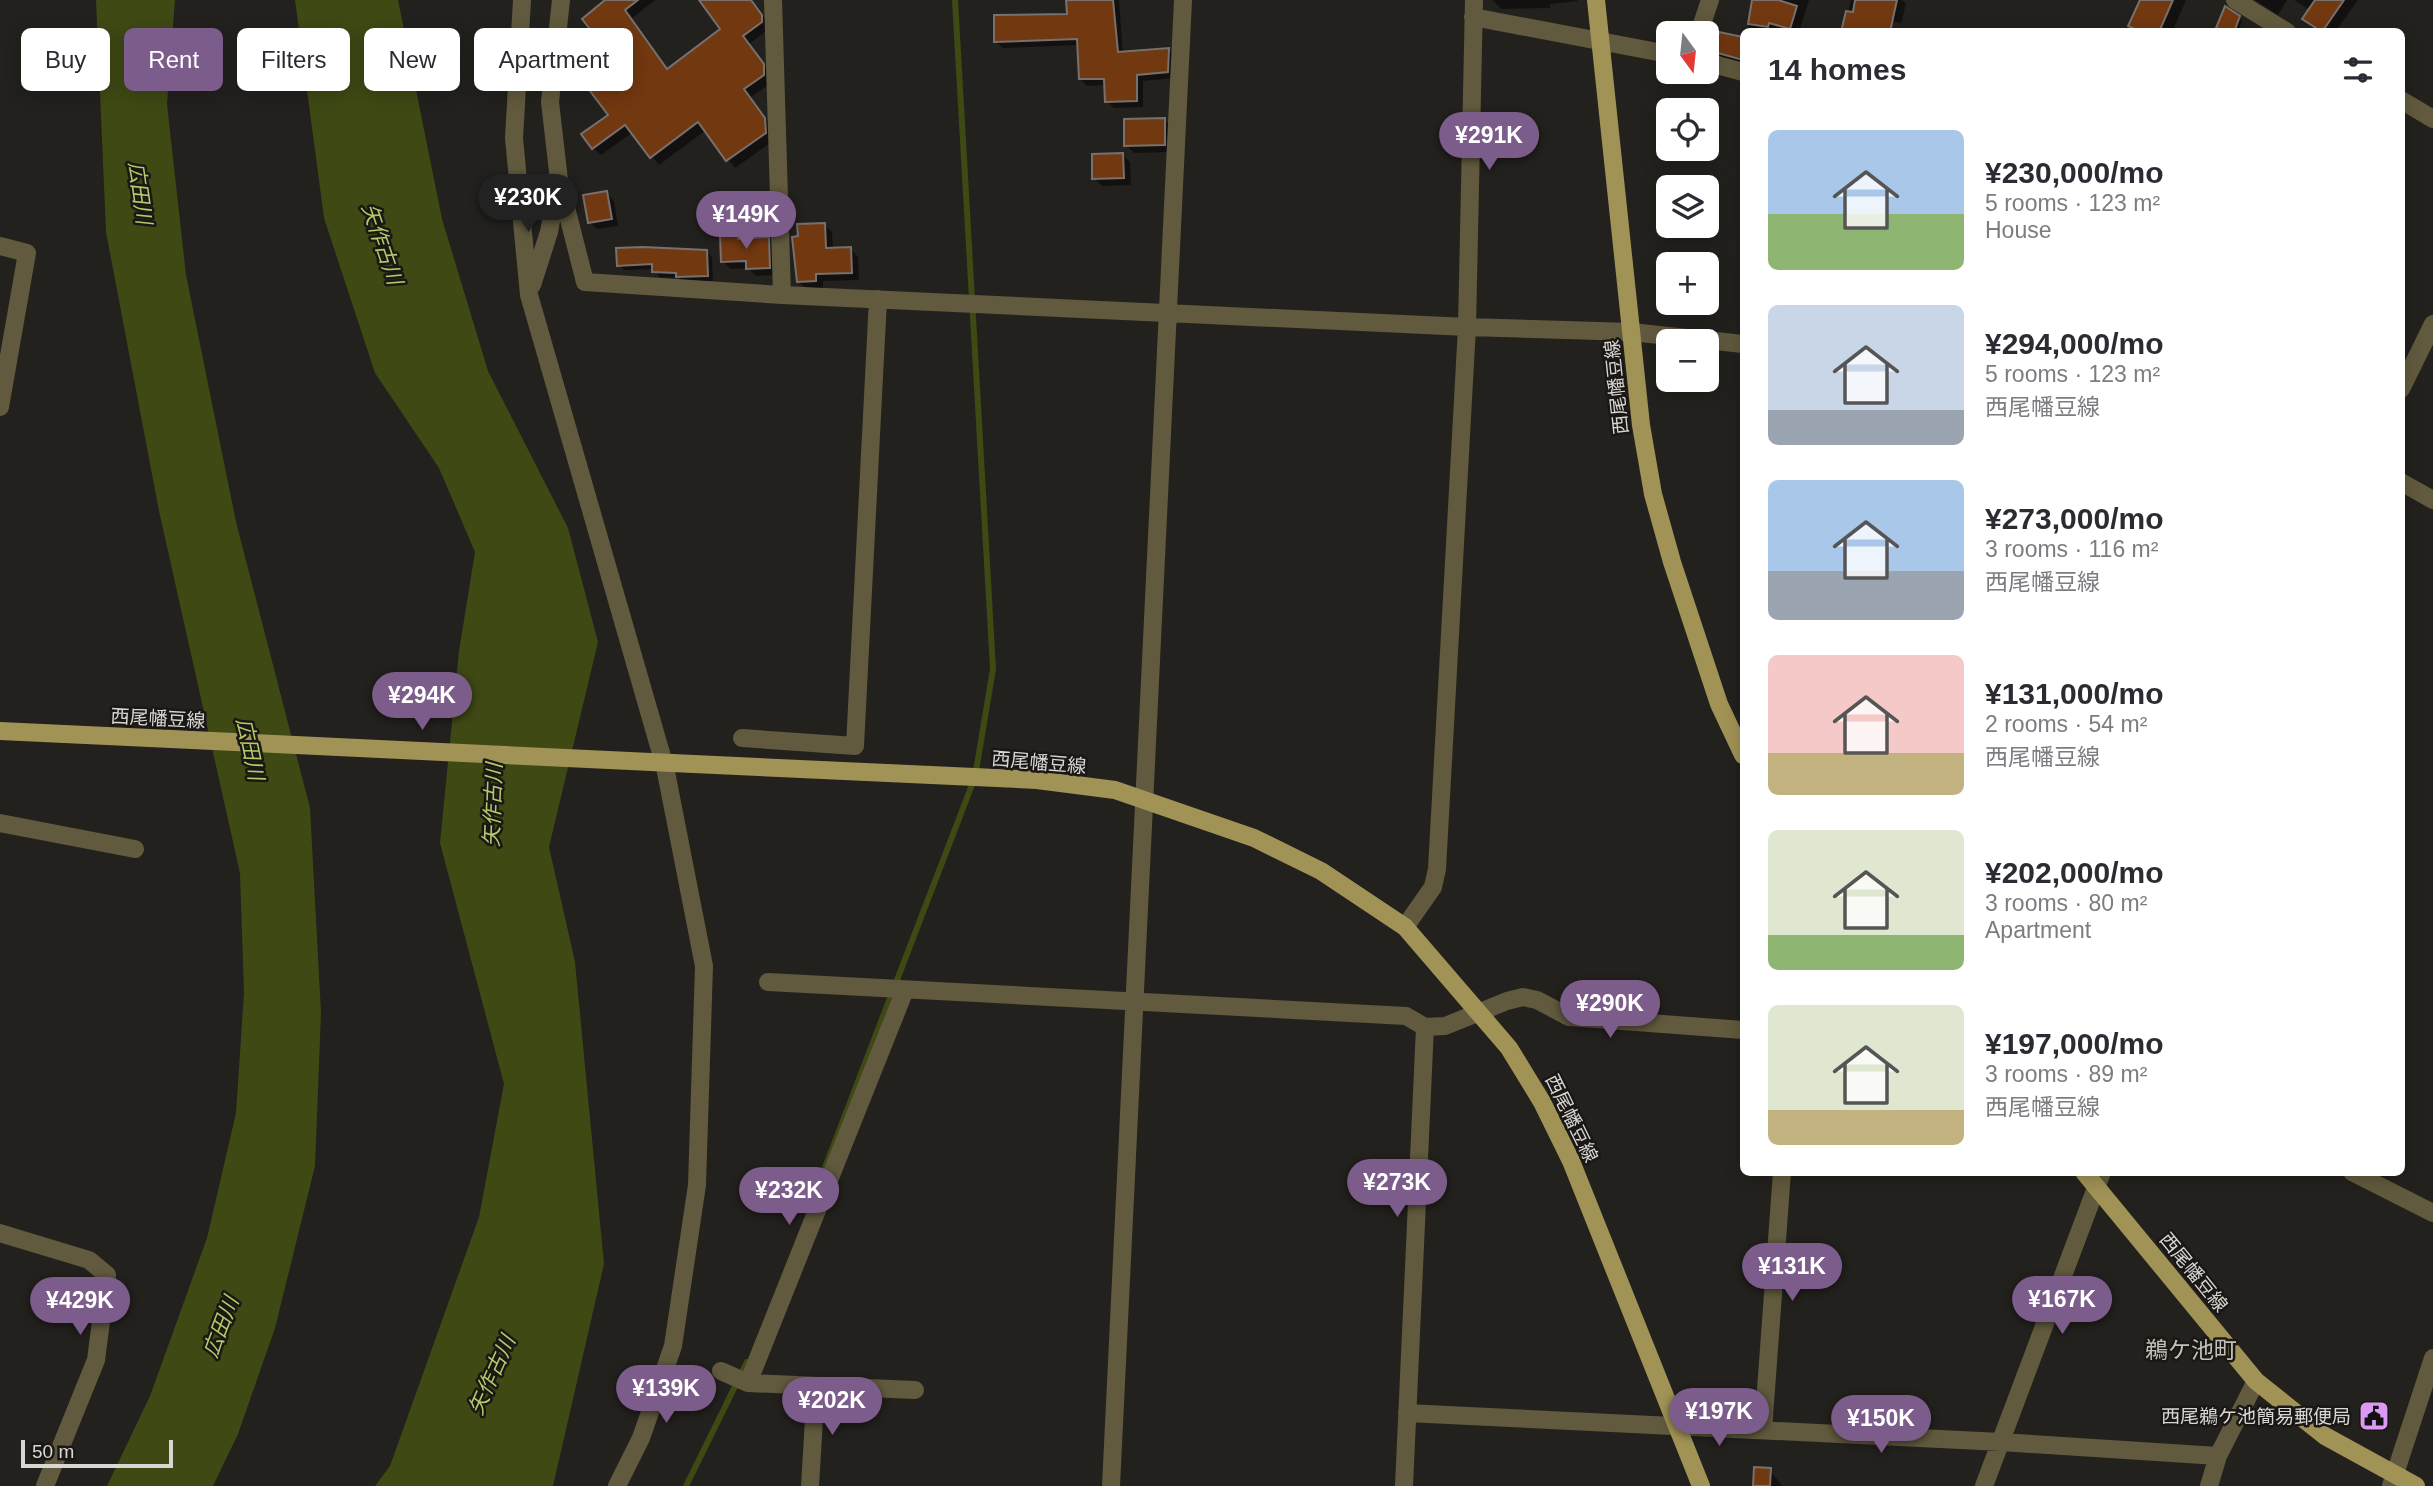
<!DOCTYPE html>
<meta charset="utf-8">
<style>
body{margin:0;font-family:Helvetica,"Noto Sans JP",sans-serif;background:#f7f7f7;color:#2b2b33;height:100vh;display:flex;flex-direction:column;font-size:26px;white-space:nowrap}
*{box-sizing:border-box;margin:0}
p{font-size:23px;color:#7c7c81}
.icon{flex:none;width:38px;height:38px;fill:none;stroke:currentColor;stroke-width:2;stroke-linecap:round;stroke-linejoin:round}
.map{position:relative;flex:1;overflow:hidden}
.side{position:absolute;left:1740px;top:28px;width:665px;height:1148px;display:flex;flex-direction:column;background:#fff;border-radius:10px;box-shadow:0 4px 18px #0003}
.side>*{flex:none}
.top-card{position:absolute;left:21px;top:28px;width:665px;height:63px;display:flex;gap:14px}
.needle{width:46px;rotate:165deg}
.buttons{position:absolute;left:1656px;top:21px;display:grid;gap:14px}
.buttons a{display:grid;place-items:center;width:63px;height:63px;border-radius:10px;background:#fff;box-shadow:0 4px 18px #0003;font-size:35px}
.scale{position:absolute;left:21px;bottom:18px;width:152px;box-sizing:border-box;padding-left:7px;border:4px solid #d9d7d4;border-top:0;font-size:19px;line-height:24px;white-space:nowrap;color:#d9d7d4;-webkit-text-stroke:5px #1a1714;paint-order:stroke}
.price{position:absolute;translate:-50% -60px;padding:0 16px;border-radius:24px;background:#7b5c8a;color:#fff;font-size:23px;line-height:46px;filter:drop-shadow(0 2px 4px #0008)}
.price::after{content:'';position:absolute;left:50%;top:42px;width:21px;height:16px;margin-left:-10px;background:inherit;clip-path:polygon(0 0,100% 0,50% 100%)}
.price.current{background:#222;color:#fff}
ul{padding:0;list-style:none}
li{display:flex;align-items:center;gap:21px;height:175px;padding:0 28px}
li span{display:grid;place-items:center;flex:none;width:196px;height:140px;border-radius:10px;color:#555}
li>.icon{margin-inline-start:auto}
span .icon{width:84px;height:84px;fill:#fffc;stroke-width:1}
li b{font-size:30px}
h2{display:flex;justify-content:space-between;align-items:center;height:84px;padding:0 28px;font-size:30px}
.pill{padding:0 24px;border-radius:10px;background:#fff;box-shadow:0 4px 18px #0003;font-size:24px;line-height:63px}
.pill.current{background:#7b5c8a;color:#fff}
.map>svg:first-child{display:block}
.water{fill:#3e4914}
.shadow{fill:#0007}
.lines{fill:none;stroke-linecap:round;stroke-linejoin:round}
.stream{stroke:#3e4914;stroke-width:6}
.building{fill:#723810;stroke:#76716e;stroke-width:2}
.minor{stroke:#615a3e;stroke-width:18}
.major{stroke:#a19356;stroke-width:18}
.major-bridge{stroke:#a19356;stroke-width:18}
.labels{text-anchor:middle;stroke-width:5;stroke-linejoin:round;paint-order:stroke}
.street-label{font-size:19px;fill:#d9d7d4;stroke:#1a1714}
.poi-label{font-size:19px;fill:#d9d7d4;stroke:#1a1714;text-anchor:end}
.water-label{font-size:21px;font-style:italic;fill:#b4ca69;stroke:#1a1714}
.quarter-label{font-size:23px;fill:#c3c0bb;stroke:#1a1714}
</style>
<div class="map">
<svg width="2433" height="1486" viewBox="0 0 2433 1486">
<rect width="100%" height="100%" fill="#23211d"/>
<path class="water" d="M96,0H175L167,104L186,275L236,522L310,808L321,1013L315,1166L275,1328L238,1434L213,1486H107L150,1396L207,1238L236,1113L244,993L240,873L159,511L106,232Z
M295,0H398L442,219L488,371L568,528L598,642L549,847L575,962L604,1264L553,1486H375L390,1466L479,1217L504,1084L440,843L459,651L475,552L439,468L375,373L324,218Z"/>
<path class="shadow" d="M608,0H655L631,19L669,71L722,29L701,0H751L769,24V29L749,44L771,73V83L751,97L772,127L773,141L735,168L706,130L659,165L633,132L601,155L593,148L611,115Z
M1068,0H1119L1123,54L1169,50L1175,57L1174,78L1143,81V107L1114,108L1107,101L1106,85L1087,86L1080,79L1079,45L1003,48L996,42L1068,15Z
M1493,0H1577L1578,1L1550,4V8L1501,9Z
M1753,0H1809L1799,32H1748Z
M1851,0H1902L1906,4L1901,23L1882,19L1843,32Z
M2142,0H2186L2172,32H2128Z
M2255,0H2287L2278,15Z
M2294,0H2358L2335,32H2319L2311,26L2304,19L2310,10Z
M2238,18L2242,21L2238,32H2224L2219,27Z
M2039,28L2098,30L2099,32H2039Z
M1743,39V66L1724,60L1716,52Z
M1164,120L1172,128V152L1134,153L1126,145Z
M1123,155L1130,162L1131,185L1102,186L1094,178Z
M607,193L614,201L618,226L597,229L589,222Z
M824,224L832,232L833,249H851L858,257L859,280L823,281V288L806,289L798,281Z
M737,235L742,240L768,239L776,247L777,275L756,276L748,268L731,269L723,262Z
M707,251L712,257L713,281H683L680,278L659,277L654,269L624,270L619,265Z
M1770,1470L1782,1486H1755Z"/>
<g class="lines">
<path class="stream" d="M819,1183L975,777L993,669L955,0
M686,1486L747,1362"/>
</g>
<path class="building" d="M605,0H638L625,10L667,69L720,29L699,0H751L762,15V22L743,36L764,64V75L744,89L765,118L766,133L726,161L698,122L650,158L625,125L592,149L581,134L608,115L578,75L608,52L582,19Z
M1066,0H1113L1118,52L1169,48L1168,72L1137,75V101L1105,102L1104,79H1079L1077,39L994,42V15L1067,14Z
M1752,0H1778L1797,6L1790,29L1769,23L1768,27L1748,24Z
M1855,0H1897L1890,32H1841L1846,11L1853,12Z
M2140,0H2173L2159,32H2141L2128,26Z
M2315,0H2344L2322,32L2302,19Z
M2225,6L2240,16L2234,32L2216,28Z
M1719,32L1743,37V60L1714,52Z
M1165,118V145L1124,146V119Z
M1123,153L1124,178L1092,179V154Z
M607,191L612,219L588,223L583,195Z
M825,223L826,248L851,247L852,273L816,274V281L797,282L792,237L798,236L797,224Z
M738,234V239L769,237L770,268L746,269V261L721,262L720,235Z
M643,247L707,250L708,276L676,277V273L652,272V264L617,266L616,248Z
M1754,1467L1771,1468L1770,1486H1753Z"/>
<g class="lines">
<path class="minor" d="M522,0L514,138L529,295L665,767L704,966L697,1185L673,1346L641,1438L617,1486
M561,0L550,102L559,180L585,282L782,295L1467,327L1631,332L1743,344
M773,0L782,295
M2235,0L2287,32
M1473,17L1668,54
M1699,33L1710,0
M1706,62L1743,72
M2401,100L2433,119
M0,246L27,253L0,407
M532,285L549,232L557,187
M2401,389L2433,324
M2401,482L2433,500
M742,738L855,746L878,299
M0,823L135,849
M1405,927L1433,887L1437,869L1467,327L1474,0
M768,982L1406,1016L1425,1027L1445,1026L1507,1001L1523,997L1537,1000L1569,1017L1743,1030
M905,990L748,1383L915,1390
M2352,1172L2433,1213
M0,1233L89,1260L107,1275L96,1360L45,1486
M721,1371L748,1383
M1407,1413L2001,1442L2218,1456
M1763,1430L1782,1172
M810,1486L816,1386
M1111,1486L1183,0
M1404,1486L1425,1027
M1984,1486L2102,1172
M2209,1486L2218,1456L2256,1381
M2391,1486L2433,1358"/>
<path class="major" d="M1596,0L1641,425L1653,494L1672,562L1719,704L1743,755
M0,731L171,739
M672,763L1037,780L1115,790L1254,838L1321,871L1405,927L1509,1048L1542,1102L1571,1161L1701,1486
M2084,1172L2256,1381L2325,1436L2416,1486"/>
<path class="major-bridge" d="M171,739L672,763"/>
</g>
<defs>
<g id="civic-square" transform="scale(1.575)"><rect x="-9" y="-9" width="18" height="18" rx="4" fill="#dc99f4" stroke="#1a1714"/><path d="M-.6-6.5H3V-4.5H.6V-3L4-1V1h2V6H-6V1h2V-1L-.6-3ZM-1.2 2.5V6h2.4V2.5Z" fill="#111"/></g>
</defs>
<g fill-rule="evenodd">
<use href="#civic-square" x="2374" y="1416"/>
</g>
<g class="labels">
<g class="street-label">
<text transform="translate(1616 387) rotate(-96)" y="7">西尾幡豆線</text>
<text transform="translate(158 718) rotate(3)" y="7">西尾幡豆線</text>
<text transform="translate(1039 762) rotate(5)" y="7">西尾幡豆線</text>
<text transform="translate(1572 1118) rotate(64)" y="7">西尾幡豆線</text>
<text transform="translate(2194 1272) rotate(51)" y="7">西尾幡豆線</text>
</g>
<g class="poi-label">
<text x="2351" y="1423">西尾鵜ケ池簡易郵便局</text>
</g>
<g class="water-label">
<text transform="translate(140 193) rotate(82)" y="7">広田川</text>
<text transform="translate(382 244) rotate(71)" y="7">矢作古川</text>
<text transform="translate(250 749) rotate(78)" y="7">広田川</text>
<text transform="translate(493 805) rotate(-88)" y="7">矢作古川</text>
<text transform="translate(221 1327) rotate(-69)" y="7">広田川</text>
<text transform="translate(492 1375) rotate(-66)" y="7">矢作古川</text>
</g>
<g class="quarter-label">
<text x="2191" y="1358">鵜ケ池町</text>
</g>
</g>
</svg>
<div class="buttons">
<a><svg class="needle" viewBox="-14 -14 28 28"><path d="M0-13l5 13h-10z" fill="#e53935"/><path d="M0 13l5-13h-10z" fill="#7c7c81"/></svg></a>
<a><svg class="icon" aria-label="locate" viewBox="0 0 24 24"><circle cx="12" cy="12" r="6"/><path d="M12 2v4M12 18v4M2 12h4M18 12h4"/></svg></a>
<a><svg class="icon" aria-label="layers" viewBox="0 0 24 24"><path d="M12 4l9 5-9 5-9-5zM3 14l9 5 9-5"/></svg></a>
<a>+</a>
<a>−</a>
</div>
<div class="scale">50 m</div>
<b class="price" style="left:1489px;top:172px">¥291K</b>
<b class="price current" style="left:528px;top:234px">¥230K</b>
<b class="price" style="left:746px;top:251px">¥149K</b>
<b class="price" style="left:422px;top:732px">¥294K</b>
<b class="price" style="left:1610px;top:1040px">¥290K</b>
<b class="price" style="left:1397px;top:1219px">¥273K</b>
<b class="price" style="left:789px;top:1227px">¥232K</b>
<b class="price" style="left:1792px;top:1303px">¥131K</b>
<b class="price" style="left:2062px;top:1336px">¥167K</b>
<b class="price" style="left:80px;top:1337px">¥429K</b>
<b class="price" style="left:666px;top:1425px">¥139K</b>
<b class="price" style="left:832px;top:1437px">¥202K</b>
<b class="price" style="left:1719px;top:1448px">¥197K</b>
<b class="price" style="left:1881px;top:1455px">¥150K</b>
<div class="top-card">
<a class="pill">Buy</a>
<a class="pill current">Rent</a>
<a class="pill">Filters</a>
<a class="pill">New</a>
<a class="pill">Apartment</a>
</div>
<section class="side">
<h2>14 homes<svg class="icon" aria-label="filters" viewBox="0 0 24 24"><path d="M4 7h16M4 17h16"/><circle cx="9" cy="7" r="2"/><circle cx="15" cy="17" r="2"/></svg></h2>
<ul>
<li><span style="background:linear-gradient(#a9c7e8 60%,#8fb573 0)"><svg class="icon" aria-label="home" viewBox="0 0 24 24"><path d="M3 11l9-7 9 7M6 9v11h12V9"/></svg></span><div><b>¥230,000/mo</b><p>5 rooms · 123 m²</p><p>House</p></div></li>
<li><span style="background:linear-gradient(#c9d6e8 75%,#9aa5b1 0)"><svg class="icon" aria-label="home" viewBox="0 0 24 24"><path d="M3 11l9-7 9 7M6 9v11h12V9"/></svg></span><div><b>¥294,000/mo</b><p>5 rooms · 123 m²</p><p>西尾幡豆線</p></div></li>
<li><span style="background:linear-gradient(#a9c7e8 65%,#9aa5b1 0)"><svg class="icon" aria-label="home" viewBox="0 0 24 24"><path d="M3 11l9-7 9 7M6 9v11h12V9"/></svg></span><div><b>¥273,000/mo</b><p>3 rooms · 116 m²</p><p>西尾幡豆線</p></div></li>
<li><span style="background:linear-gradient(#f6c9c9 70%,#c2b280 0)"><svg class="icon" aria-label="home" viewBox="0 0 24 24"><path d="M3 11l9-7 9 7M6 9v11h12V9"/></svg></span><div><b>¥131,000/mo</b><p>2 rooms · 54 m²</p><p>西尾幡豆線</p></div></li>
<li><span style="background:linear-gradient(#dfe7d0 75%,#8fb573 0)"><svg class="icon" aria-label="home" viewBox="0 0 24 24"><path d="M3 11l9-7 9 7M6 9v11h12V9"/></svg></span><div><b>¥202,000/mo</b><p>3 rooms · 80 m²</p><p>Apartment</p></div></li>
<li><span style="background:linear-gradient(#dfe7d0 75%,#c2b280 0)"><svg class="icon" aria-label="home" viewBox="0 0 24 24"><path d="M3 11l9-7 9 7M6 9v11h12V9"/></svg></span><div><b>¥197,000/mo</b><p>3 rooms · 89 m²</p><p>西尾幡豆線</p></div></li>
</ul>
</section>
</div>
